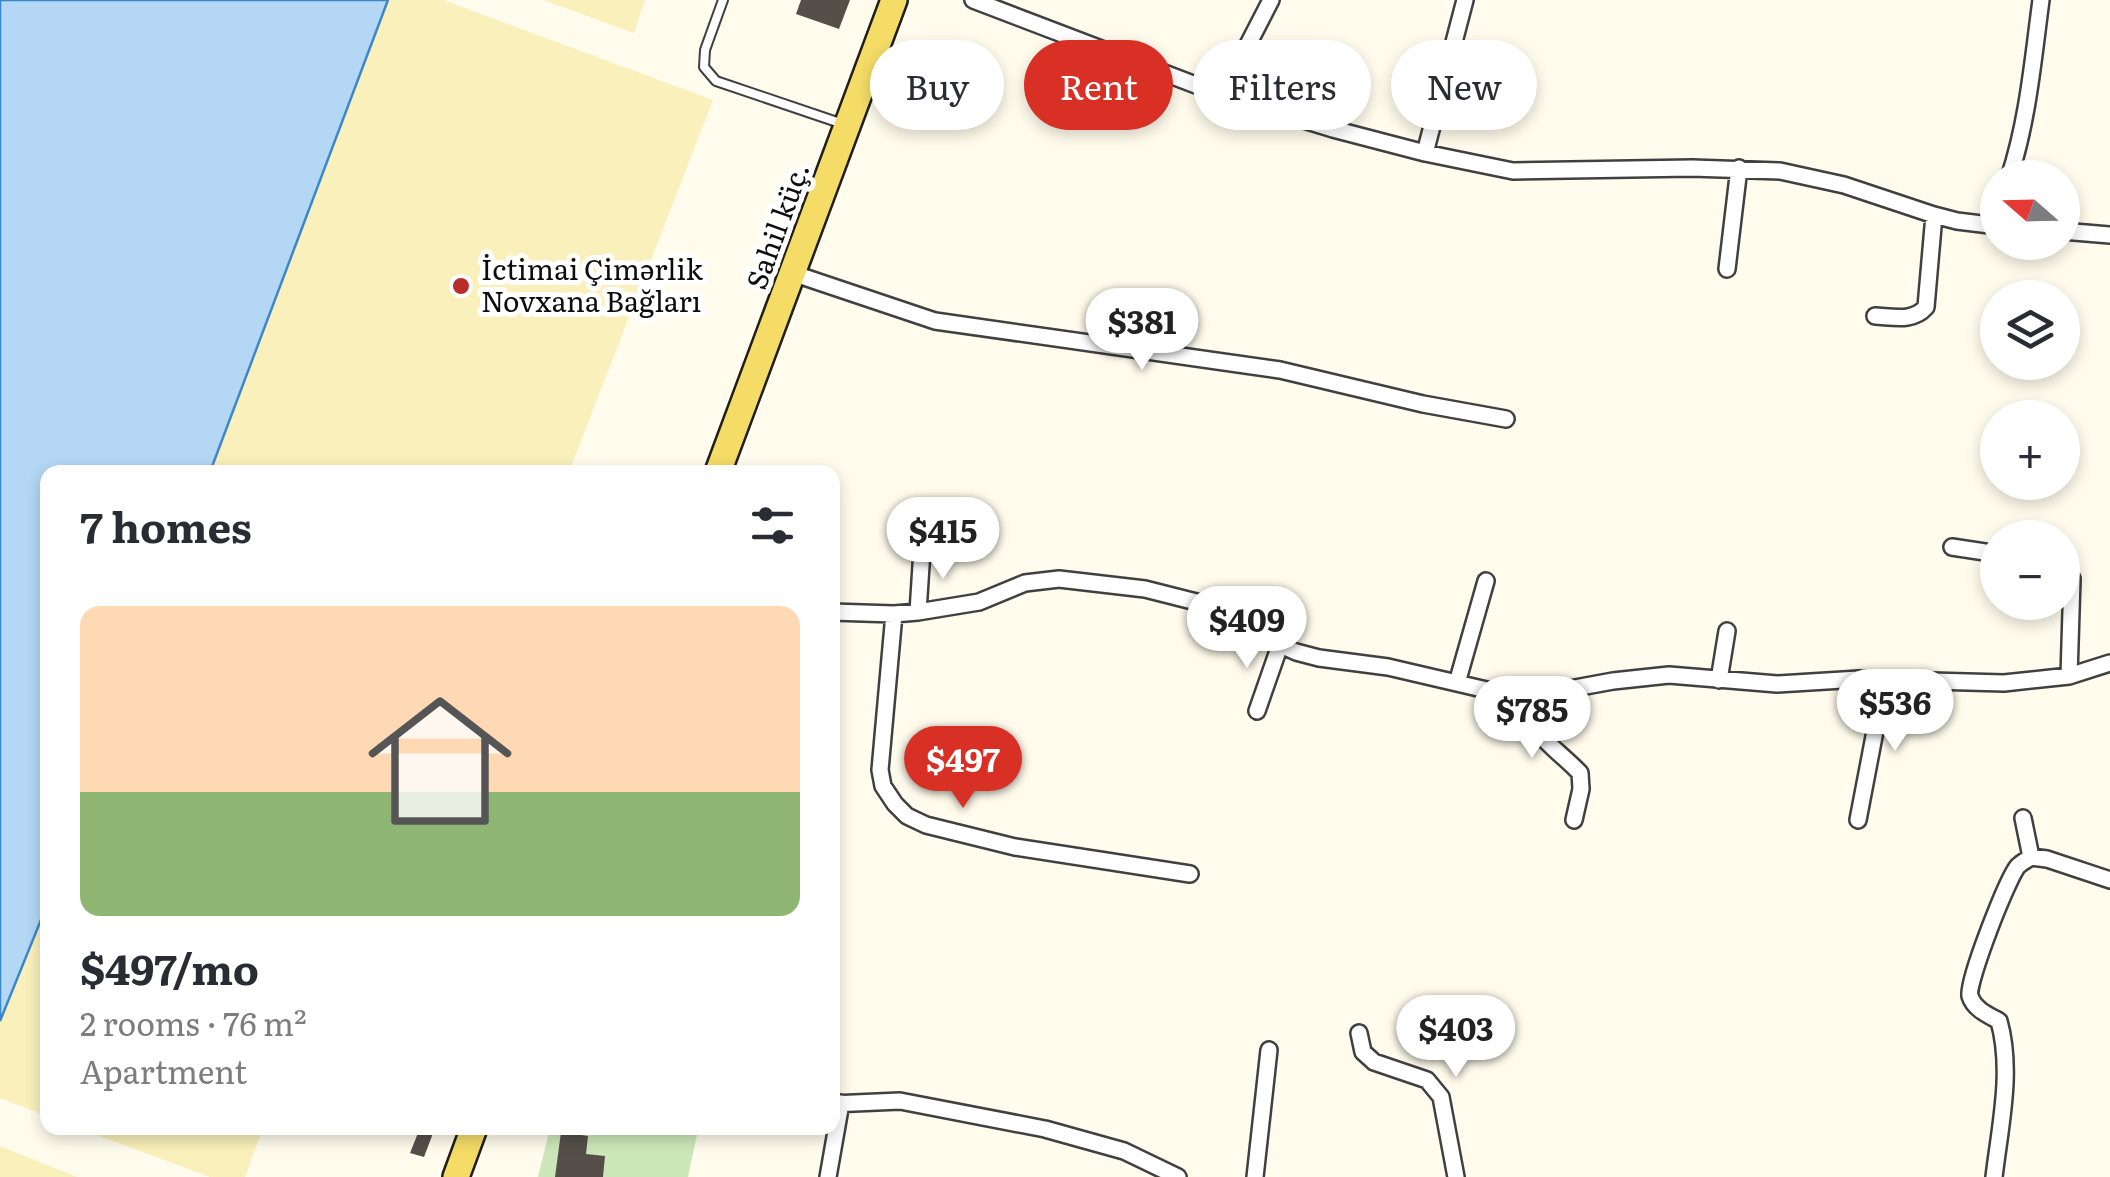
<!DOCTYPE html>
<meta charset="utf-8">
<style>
body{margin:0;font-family:Literata,serif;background:#f7f7f7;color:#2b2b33;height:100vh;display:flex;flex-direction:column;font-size:38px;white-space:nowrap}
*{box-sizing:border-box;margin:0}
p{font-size:32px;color:#7c7c81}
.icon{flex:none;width:55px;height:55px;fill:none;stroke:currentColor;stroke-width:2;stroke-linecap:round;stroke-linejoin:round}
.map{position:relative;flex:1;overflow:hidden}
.details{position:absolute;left:40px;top:465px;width:800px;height:670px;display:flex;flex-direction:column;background:#fff;border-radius:20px;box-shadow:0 5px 15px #0003}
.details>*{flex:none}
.banner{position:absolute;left:870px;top:40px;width:950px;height:90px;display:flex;gap:20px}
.needle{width:65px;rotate:290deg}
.buttons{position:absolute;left:1980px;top:160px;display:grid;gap:20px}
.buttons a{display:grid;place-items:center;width:100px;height:100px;border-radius:50%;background:#fff;box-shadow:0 5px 15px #0003;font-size:50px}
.price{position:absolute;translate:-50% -85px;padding:0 22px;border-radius:35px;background:#fff;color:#222;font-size:32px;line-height:65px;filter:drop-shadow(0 2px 5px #0008)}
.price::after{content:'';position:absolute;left:50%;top:60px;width:30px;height:22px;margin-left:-15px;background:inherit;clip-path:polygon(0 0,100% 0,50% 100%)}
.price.current{background:#d93025;color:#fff}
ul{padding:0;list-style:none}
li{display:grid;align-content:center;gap:20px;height:530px;padding:0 40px}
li+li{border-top:2px solid #e1e1e2}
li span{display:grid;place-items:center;height:310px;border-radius:20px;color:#555}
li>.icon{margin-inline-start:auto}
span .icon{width:180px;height:180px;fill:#fffc;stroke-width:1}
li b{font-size:42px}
h2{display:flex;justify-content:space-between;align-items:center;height:120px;padding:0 40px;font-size:42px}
.pill{padding:0 35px;border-radius:45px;background:#fff;box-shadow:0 5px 15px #0003;font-size:35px;line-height:90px}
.pill.current{background:#d93025;color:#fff}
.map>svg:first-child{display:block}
.green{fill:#cde8b8}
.sand{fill:#f9f0bb}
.water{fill:#b3d7f4;stroke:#3c87ca;stroke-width:2.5}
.building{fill:#554f4a}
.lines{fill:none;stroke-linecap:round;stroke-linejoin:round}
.service-casing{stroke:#404040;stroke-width:12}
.minor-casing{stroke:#404040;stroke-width:20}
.primary-casing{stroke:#1e1e1e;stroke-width:30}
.service{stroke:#fff;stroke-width:8}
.minor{stroke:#fff;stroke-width:15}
.primary{stroke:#f5dc67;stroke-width:25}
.poi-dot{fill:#b92c29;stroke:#fff;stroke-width:4}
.labels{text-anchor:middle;stroke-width:10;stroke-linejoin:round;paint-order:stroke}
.street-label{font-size:28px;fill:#0d0d0d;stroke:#fff}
.poi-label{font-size:28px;fill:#0d0d0d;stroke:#fff;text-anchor:start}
</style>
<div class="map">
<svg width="2110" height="1177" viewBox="0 0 2110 1177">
<rect width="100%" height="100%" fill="#fffced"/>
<path class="green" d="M550,1128L698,1130L688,1177H538Z"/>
<path class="sand" d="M388,0H443L713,100L569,472H210Z
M543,0H645L634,33Z
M47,905V1116L0,1098V1021Z
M78,1128H263L245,1177H210Z
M0,1146L77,1177H0Z"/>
<path class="water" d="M0,0H388L210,472H48L47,905L0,1021Z"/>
<path class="building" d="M801,0H850L839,29L796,14Z
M420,1128H435L424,1157L410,1153Z
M561,1132L588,1136L586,1154L605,1156L603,1177H555Z"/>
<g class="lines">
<g class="service-casing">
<path id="service" d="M723,0L705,50L704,67L716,81L843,124"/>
</g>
<g class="minor-casing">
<path id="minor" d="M973,0L1222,95L1333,129L1425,153L1513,171L1692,168L1780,171L1844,185L1934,215L1957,221L1998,226
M1222,95L1271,0
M1425,153L1465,0
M2009,178C2028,120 2033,60 2041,0
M2062,231L2110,235
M1727,269L1739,168
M792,273L935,321L1280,370L1423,404L1506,419
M1875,316C1894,317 1913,322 1926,307L1934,215
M1952,547L1998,554
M2062,566L2067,568L2072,579L2069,676
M832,612L894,614L918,612L979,602L1025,583L1059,579L1145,589L1216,607L1235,615L1270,640L1296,652L1319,658L1388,667L1521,698L1613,681L1669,675L1777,684L1859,679L2004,683L2069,676L2110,663
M918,612L922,550
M894,614L880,770L883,786L895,804L907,816L926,825L1015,847L1190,874
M1719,680L1727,631
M1457,683L1486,581
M1521,698C1531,736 1555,747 1580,773L1581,789L1574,820
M1257,711L1280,645
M2023,818L2031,857
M1858,820L1885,679
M1359,1033L1363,1052L1374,1062L1427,1080L1441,1097L1456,1177
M832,1104L900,1101L1045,1129L1124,1151L1178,1177
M828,1177L841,1103
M1255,1177L1269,1050
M1994,1177C2000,1126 2013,1071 1999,1021C1988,1015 1974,1009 1970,996C1966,984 2008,877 2018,866C2022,862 2027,860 2031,857L2047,859L2110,880"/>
</g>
<g class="primary-casing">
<path id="primary" d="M718,472L894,0
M456,1177L474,1128"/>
</g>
<use href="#service" class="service"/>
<use href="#minor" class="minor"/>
<use href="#primary" class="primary"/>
</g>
<circle class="poi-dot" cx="461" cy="286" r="10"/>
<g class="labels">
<g class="street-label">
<text transform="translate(778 226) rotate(-70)" y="10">Sahil küç.</text>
</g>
<g class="poi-label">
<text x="481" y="280">İctimai Çimərlik<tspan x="481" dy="32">Novxana Bağları</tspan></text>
</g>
</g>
</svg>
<div class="buttons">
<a><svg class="needle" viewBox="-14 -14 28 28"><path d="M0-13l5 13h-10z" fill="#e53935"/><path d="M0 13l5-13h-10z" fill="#7c7c81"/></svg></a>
<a><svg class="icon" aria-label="layers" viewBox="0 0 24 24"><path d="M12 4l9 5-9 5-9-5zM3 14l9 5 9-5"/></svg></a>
<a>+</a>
<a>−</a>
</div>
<b class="price" style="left:1142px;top:373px">$381</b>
<b class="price" style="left:943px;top:582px">$415</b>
<b class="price" style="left:1247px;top:671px">$409</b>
<b class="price" style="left:1895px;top:754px">$536</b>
<b class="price" style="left:1532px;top:761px">$785</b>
<b class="price current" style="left:963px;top:811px">$497</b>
<b class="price" style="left:1456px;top:1080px">$403</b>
<div class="banner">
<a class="pill">Buy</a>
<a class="pill current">Rent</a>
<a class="pill">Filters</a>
<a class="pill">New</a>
</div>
<section class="details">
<h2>7 homes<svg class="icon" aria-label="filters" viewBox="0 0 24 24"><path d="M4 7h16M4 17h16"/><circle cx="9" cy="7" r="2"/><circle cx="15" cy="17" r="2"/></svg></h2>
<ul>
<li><span style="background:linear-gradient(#ffd9b3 60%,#8fb573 0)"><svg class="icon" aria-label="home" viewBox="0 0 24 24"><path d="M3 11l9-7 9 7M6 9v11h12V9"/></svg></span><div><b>$497/mo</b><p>2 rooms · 76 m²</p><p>Apartment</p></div></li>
</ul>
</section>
</div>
